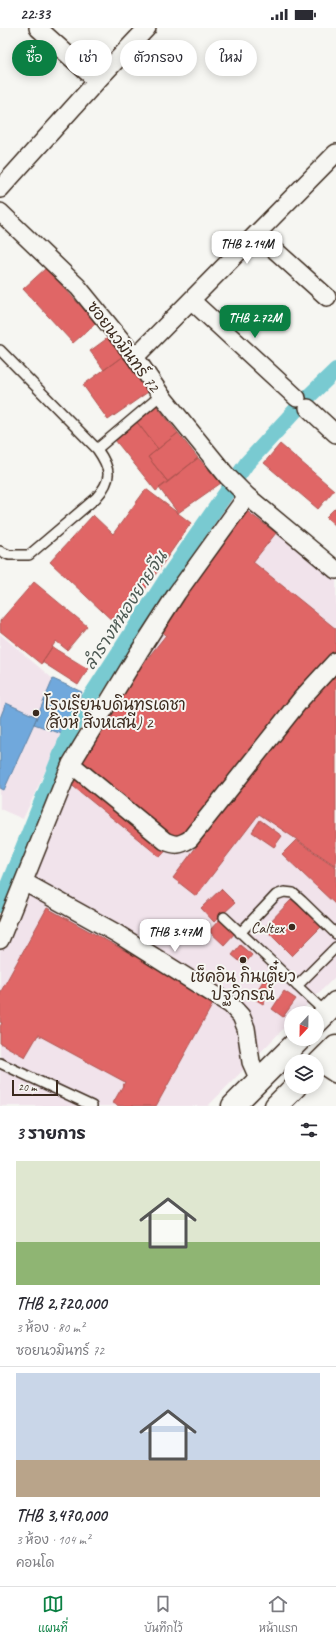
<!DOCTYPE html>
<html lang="th">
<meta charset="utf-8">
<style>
body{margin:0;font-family:Caveat,"Playpen Sans Thai",sans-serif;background:#f2f2f3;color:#2b2b33;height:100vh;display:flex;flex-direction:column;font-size:15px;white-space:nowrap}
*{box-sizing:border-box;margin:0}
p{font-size:13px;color:#7c7c81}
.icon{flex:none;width:22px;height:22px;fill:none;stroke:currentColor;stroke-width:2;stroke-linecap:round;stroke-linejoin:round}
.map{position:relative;height:1078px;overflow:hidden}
.side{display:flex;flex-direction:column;background:#fff;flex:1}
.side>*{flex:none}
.top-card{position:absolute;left:12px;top:12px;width:312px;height:36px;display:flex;gap:8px}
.needle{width:26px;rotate:202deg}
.buttons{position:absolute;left:284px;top:978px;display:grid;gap:8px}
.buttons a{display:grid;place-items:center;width:40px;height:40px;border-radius:50%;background:#fff;box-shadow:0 2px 10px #0003;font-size:20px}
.scale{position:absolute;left:12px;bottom:10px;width:46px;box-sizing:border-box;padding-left:4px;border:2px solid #3b2a1e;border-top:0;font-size:11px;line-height:14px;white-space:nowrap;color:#3b2a1e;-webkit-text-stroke:3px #f6f6f2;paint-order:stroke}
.price{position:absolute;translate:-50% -34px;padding:0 9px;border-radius:8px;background:#fff;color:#222;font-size:13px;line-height:26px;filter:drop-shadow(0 1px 2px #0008)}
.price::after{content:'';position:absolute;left:50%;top:24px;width:12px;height:9px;margin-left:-6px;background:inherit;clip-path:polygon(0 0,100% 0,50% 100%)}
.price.on{background:#0b8043;color:#fff}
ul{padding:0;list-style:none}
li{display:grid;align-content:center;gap:8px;height:212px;padding:0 16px}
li+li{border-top:1px solid #e1e1e2}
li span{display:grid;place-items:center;height:124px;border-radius:0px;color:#555}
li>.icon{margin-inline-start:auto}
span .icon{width:72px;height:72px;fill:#fffc;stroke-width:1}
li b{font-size:17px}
h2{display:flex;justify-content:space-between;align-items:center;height:48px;padding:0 16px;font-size:17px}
.tag{padding:0 14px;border-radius:18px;background:#fff;box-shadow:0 2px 10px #0003;font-size:14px;line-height:36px}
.tag.on{background:#0b8043;color:#fff}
.status{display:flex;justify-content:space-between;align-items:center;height:28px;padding:0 20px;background:#fff;direction:ltr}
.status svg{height:11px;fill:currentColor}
.tabs{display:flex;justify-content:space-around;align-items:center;height:56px;border-top:1px solid #e1e1e2;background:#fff;font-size:11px;color:#7c7c81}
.tabs a{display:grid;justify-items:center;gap:2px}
.tabs .on{color:#0b8043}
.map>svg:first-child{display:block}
.built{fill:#f1e3eb}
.shops{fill:#e06666;stroke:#ae5450}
.schools{fill:#6fa8dc;stroke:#5f82a3}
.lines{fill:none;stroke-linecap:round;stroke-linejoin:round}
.canal{stroke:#79cad1;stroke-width:16}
.service-casing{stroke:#3b2a1e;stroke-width:12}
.minor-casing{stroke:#3b2a1e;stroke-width:20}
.secondary-casing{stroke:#3b2a1e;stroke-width:25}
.service{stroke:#f6f6f2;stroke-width:9}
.minor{stroke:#f6f6f2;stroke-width:17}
.secondary{stroke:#f6f6f2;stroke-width:22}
.poi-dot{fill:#3b2a1e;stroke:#f6f6f2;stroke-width:1.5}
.labels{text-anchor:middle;stroke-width:4;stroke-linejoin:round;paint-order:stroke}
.street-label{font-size:16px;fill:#3b2a1e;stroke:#f6f6f2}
.poi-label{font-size:16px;fill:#3b2a1e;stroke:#f6f6f2;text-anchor:start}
.water-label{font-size:17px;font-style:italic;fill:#4e5a54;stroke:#f6f6f2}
</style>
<div class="status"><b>22:33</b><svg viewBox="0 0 49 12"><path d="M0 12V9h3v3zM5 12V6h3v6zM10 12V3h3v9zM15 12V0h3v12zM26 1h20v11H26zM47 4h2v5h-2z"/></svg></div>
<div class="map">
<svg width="336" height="1078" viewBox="0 0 336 1078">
<rect width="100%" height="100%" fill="#f6f6f2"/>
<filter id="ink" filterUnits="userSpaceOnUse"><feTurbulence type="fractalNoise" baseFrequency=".025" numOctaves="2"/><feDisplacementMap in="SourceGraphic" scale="8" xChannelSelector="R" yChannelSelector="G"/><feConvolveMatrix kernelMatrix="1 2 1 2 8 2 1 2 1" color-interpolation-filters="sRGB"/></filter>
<g filter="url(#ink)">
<path class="built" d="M233,468L336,552V948L299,985H291V993L208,1078H0V889L82,697Z
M0,606L53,651L82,664L23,791L0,781Z"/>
<path class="shops" d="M46,240L96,295L73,315L23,261Z
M109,309L123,328L104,342L90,323Z
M123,328L148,364L108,392L83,357Z
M156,377L178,405L158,421L136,393Z
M136,393L158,421L148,429L168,454L156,463L115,412Z
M178,405L198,430L168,454L148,429Z
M280,416L334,462L318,481L264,435Z
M198,430L221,455L178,485L159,460Z
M146,461L191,495L119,599L50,534L93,487L113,506Z
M336,479V498L326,489Z
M244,481L276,505L253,534L336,601V621L186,801L160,829L63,750L97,694L166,607L157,599Z
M34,554L87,598L67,622L56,613L41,636L0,603V593Z
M52,619L88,641L78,657L42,634Z
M336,643V838L259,786L196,868L173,850L315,660Z
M260,792L282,808L274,819L252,804Z
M296,812L336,839V877L282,826Z
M221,861L235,875L214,894L201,880Z
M292,871L321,899L292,928L264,900Z
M47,880L215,972L156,1078H119L113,1075L125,1054L38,1007L25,1029L0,1015V998L2,995L0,994V965Z
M221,890L236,904L224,917L209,903Z
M240,917L252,927L244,937L232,927Z
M264,951L274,957L263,976L253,970Z
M284,963L296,971L283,989L272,981Z"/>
<path class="schools" d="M53,651L82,664L62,706L34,696Z
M6,675L37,689L4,762L0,760V690Z"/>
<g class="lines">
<path class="canal" d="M0,877L74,694L169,547L247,435L304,373L336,342"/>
<g class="service-casing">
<path id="service" d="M0,322L97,421C111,441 113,451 96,470L29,527H9L0,523
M97,421L161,367
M224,889L326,985
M240,905L276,867L284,864L293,865L302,873L336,906
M297,958L336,919
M0,1035L92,1078"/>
</g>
<g class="minor-casing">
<path id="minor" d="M38,0L97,53
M0,161L97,53L147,0
M0,184L78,259L135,329L161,367L227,448L247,468L336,542
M257,206L327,269
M192,273L297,370
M135,329L336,125
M308,380L336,406
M71,736L165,813C176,818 180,817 190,811L302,670L336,633
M24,854L116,905L231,977L241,988L246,1000L251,1034L259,1052
M0,912L71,736L139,624L177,565L247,468
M319,1035L336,1046"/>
</g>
<g class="secondary-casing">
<path id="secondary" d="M317,994L336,975
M317,1037L336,1018
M233,1078L300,1011
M276,1078L295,1059"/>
</g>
<use href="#service" class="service"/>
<use href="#minor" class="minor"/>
<use href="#secondary" class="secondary"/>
</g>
</g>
<g class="poi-dot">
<circle cx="36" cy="685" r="4"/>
<circle cx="292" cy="899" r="4"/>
<circle cx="243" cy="932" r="4"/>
</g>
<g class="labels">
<g class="street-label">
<text transform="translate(124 318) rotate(53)" y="6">ซอยนวมินทร์ 72</text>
</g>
<g class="poi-label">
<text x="44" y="682">โรงเรียนบดินทรเดชา<tspan x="44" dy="18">(สิงห์ สิงหเสนี) 2</tspan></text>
<text x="284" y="905" text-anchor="end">Caltex</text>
<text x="243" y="954" text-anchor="middle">เช็คอิน กินเตี๋ยว<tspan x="243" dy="18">ปฐวิกรณ์</tspan></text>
</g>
<g class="water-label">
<text transform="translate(125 582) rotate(-57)" y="6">ลำรางหนองยายจีน</text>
</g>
</g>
</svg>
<div class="buttons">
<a><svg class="needle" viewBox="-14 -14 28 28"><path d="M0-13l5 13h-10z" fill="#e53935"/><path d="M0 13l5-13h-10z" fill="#7c7c81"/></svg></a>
<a><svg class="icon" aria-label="layers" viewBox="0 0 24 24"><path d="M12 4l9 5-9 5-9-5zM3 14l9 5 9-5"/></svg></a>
</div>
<div class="scale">20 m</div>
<b class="price" style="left:247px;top:237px">THB 2.14M</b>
<b class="price on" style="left:255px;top:311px">THB 2.72M</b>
<b class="price" style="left:175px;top:925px">THB 3.47M</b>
<div class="top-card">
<a class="tag on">ซื้อ</a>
<a class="tag">เช่า</a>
<a class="tag">ตัวกรอง</a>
<a class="tag">ใหม่</a>
</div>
</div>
<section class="side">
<h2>3 รายการ<svg class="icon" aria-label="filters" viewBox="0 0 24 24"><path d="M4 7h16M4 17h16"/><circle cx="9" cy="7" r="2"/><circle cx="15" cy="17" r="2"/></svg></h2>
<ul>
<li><span style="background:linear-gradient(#dfe7d0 65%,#8fb573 0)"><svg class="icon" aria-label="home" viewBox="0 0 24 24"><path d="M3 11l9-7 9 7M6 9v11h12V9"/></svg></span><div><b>THB 2,720,000</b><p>3 ห้อง · 80 m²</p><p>ซอยนวมินทร์ 72</p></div></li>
<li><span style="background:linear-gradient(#c9d6e8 70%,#b9a48a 0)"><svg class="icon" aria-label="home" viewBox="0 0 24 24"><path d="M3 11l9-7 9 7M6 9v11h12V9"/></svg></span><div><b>THB 3,470,000</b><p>3 ห้อง · 104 m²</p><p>คอนโด</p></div></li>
</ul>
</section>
<nav class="tabs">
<a class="on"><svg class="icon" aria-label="map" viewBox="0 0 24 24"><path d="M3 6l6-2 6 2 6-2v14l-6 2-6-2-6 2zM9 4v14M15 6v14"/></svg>แผนที่</a>
<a><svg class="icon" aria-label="saved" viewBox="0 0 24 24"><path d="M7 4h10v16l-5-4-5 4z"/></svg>บันทึกไว้</a>
<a><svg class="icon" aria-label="home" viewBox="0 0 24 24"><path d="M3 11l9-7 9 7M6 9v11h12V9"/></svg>หน้าแรก</a>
</nav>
